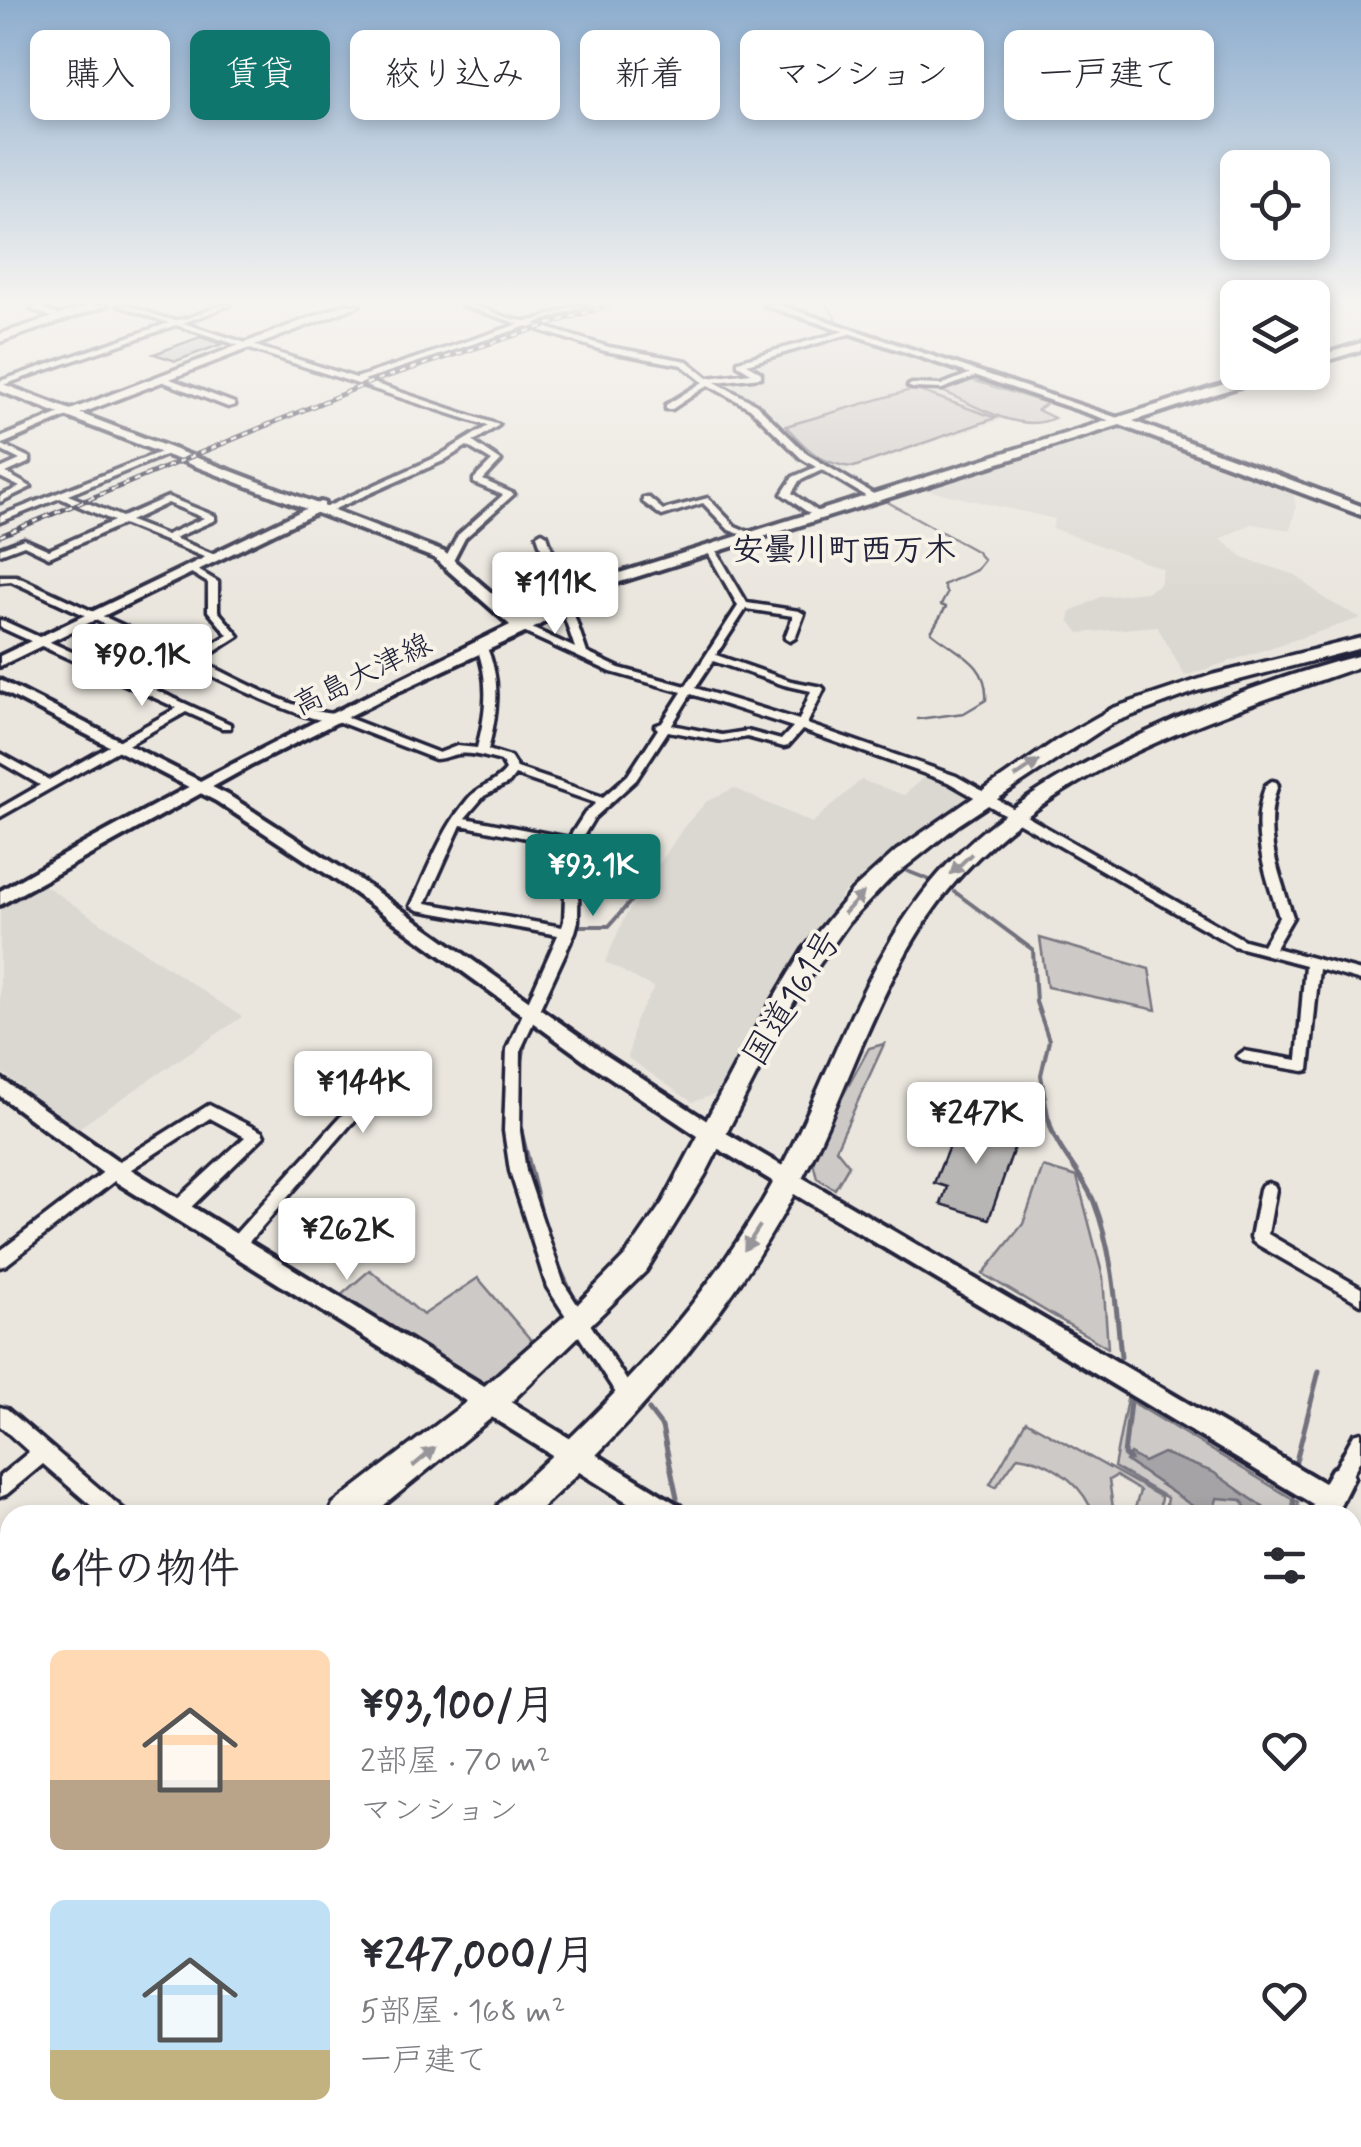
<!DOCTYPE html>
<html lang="ja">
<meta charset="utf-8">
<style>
body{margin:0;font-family:Mynerve,"Klee One",sans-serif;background:#f2f2f3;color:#2b2b33;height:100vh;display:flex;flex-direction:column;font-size:38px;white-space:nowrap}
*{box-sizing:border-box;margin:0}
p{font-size:32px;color:#7c7c81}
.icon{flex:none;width:55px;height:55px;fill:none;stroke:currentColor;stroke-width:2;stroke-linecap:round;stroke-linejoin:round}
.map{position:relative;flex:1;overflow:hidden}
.details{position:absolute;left:0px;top:1505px;width:1362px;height:642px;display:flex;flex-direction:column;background:#fff;border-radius:30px 30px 0 0;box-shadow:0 5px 15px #0003}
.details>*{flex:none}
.banner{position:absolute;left:30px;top:30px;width:1302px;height:90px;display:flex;gap:20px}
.controls{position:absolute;left:1220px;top:150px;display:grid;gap:20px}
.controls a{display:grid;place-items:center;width:110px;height:110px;border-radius:15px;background:#fff;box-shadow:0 5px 15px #0003;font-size:50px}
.price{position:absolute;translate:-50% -85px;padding:0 22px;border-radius:10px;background:#fff;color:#222;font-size:32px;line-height:65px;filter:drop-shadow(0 2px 5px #0008)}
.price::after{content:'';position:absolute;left:50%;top:60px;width:30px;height:22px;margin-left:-15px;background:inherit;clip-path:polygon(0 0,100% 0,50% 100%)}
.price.current{background:#0f766e;color:#fff}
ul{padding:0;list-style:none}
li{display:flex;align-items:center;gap:30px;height:250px;padding:0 50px}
li span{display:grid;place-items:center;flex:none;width:280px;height:200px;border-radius:15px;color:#555}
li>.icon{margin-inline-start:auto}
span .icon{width:120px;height:120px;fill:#fffc;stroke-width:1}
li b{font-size:42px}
h2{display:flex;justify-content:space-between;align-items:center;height:120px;padding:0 50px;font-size:42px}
.pill{padding:0 35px;border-radius:15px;background:#fff;box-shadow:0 5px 15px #0003;font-size:35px;line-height:90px}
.pill.current{background:#0f766e;color:#fff}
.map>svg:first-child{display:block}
.built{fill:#dbd8d2}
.green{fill:#cdc9c6;stroke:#787680;stroke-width:2.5}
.water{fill:#a6a3a6;stroke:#716f7b;stroke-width:2.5}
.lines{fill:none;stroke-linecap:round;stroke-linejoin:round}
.stream-far3{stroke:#716f7b;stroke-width:2.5}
.stream-far2{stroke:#716f7b;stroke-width:4}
.stream-far1{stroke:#716f7b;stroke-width:5}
.stream{stroke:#716f7b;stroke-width:6}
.building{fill:#b8b6b5;stroke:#22223b;stroke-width:2.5}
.minor-casing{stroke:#22223b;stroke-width:7}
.tertiary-casing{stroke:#22223b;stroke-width:8}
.secondary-casing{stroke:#22223b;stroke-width:8}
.primary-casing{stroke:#22223b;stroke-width:7}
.trunk-casing{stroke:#22223b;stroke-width:7}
.minor{fill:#f7f3e8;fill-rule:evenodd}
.tertiary{fill:#f7f3e8;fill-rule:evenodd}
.secondary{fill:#f7f3e8;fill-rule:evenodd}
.primary{fill:#f7f3e8;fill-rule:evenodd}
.trunk{fill:#f7f3e8;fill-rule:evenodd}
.rail-casing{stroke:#22223b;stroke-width:5}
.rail{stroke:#f7f3e8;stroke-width:2.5;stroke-dasharray:6;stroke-linecap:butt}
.oneway{fill:#97959a}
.labels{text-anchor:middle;stroke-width:8;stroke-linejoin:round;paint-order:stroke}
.far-street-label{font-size:30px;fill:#22223b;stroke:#f7f3e8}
.far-quarter-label{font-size:32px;font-weight:bold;fill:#22223b;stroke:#f7f3e8}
.street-label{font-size:35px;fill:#22223b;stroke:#f7f3e8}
</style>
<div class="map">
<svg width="1361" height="2147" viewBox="0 0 1361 2147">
<rect width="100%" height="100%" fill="#eae6de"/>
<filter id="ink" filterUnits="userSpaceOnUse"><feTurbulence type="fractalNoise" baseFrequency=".01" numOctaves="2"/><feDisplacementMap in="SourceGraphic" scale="20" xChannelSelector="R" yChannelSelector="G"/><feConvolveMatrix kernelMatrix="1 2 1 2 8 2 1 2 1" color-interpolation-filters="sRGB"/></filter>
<g filter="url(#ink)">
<path class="built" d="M850,334L909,353L959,378L934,390L1004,419L840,473L816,462L757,406L718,382L767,377L747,365Z
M1108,429L1128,431L1293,490L1296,508L1290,530L1251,524L1220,539L1246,559L1296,575L1325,599L1361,618L1185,676L1157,626L1079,633L1069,620L1071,612L1100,597L1146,592L1160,584L1163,569L1052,528L1055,519L922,489Z
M927,774L972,793L844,892L794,962L723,1092L692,1102L628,1058L635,1021L654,988L605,962L625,916L683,828L707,801L734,788L812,823L861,780L904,795Z
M40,882L242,1017L77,1129L0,1071V906Z"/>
<path class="green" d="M972,380L1047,403L1038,410L1054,418C1021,435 973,404 942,391Z
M914,389L996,418L854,467C822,465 807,450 786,426Z
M1040,938L1149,969L1156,1010L1047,987Z
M884,1044L836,1149L849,1165L835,1189L817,1178L811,1154L869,1048Z
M1043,1167L1077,1177L1103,1277L1108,1348L983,1274L1023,1224Z
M370,1270L423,1315L478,1278L537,1347L490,1387L339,1297Z
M1127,1399L1298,1502L1299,1515H1186L1166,1504L1167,1498L1114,1467Z
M1026,1421L1161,1497L1159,1515H1133L1140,1491L1116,1476L1109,1480L1114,1515H1087L1090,1506C1077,1480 1048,1460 1018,1456L996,1487L990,1484Z"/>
<path class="water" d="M1163,1453L1213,1472L1263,1507L1249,1515L1242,1500L1217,1498L1215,1506L1224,1515H1206L1126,1461L1130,1454L1144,1462Z"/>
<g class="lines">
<path class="stream-far3" d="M826,305L830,308
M831,311L842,327
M746,364L842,336
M805,460L814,467
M820,471L838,480
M884,500L976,551L984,560L976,570L943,585L947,594L941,605L946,607L931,632C956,653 989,662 986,700L964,713L918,719"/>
<path class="stream-far2" d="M907,871L935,882
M955,892L1033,950L1036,1002L1049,1040L1041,1075L1049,1122
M576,926H609L645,885
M543,1003L574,935
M520,1073L526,1038"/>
<path class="stream-far1" d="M1049,1120C1054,1148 1083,1174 1094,1202C1113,1251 1116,1305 1121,1357
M519,1123L544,1225
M555,1258L574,1299
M601,1341L630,1383
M1130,1402L1124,1455L1130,1459
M649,1410L662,1427L677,1498
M1296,1461L1319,1371
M1293,1500L1296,1515"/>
<path class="stream" d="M1352,1591L1361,1597
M935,2138L940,2147"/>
</g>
<path class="building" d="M200,337L222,344L176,361L154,354Z
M972,1119L1019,1134L989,1219L941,1204L947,1187L934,1183L958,1124L968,1127Z"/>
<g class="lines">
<g class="minor-casing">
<path id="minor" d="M40,305H49L42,309L67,318L60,320L31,309Z
M118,305C138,305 155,318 174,320C192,321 211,305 230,305L183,323L356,378L519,324L462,305C484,305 503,320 525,321C543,322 566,305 587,305L534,324L609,347L687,361L708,378L751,373L738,365V361L852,329V333L747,364L761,373V377L715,382L756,404L807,454L880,498L872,500L822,470L799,481L792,493L824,516L816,518L782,494L793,477L816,467L801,458L750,408L708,385L672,409H666V405L703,382L682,365L605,351L527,326L364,380L499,425L473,442L501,461L483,480L514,494L465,538L452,563H446L444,561L458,535L503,495L474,483V479L492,461L467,446L443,461L330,511L322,509L437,457L488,426L176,325L0,386V381L169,323Z
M974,372L981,374L942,389L912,388L908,386L912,384L941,385Z
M162,376L234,403L235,405L228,407L159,380L158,378Z
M0,444L30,458V462L6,473L31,487L0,502V496L20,487L0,477V469L20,460L0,450Z
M168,449L175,451L68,495L122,517L168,497L215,516V520L174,538L215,555V559H209L123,524L49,557L24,545L0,554V548L24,539L49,550L114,521L60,498L0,522V516ZM168,503L204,518L166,535L130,521Z
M643,498H649L663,510L708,498L735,526L758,536L753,539L729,530L703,503L662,516L643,502Z
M542,532L547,535L587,653L619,668L686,686L738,606L706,549L714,547L747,603L799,611L804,614L795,638L790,641L785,638L793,616L746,609L716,655L791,681L822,687L824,689L807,724L956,776L1244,940L1263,945L1279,917C1266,874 1248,830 1266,785L1272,781L1276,782L1278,785C1261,830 1279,874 1293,917L1275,948L1361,971V981L1319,969L1309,1070L1304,1071L1244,1061L1237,1056L1244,1051L1297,1060L1305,965L1234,946L948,782L802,730L788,746L784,747L747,737L722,741L668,731L636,780L594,818L579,843L578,921L575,932L521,1049L520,1131L526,1171L564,1284L638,1398L635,1404L629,1406L623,1404L547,1287L510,1171L504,1131L507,1049L558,935L418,910L411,906C428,869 442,830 468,799C479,786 496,784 506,770L501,761C488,758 473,752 459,754C450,755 444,759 435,759L334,720C310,727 197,668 168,654L127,677L230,724V728H222L186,712L0,817V808L40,785L0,762V753L49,780L177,708L0,627V620L4,621L118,673L160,650L11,581L0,582V576H16L191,657L228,635L208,611V583L188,571L186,569L191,566L218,582V611L239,636L200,661C240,679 296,713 338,714L439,753L457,746L477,748C486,714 490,682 477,648L486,646C502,680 497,715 488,750L510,757L517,768L603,797L628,775L658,729L655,726L662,723L682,692L611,672L519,630V626H527L575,648L537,535ZM713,661L784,685L811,691L799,720L695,688ZM691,694L793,727L781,740L747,731L722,735L672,725ZM515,775L596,803L585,813L569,838L465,818L484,796L509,783ZM461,825L567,846L564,921L562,927L426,903Z
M399,1082L404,1084L407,1088L404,1092L352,1123L241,1251L235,1253L229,1251L227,1246L229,1241L342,1115Z
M209,1105L262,1132L264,1136L183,1215L177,1216L171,1215L169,1210L171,1205L245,1137L210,1118L122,1175L6,1265L0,1267V1251L110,1167Z
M1268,1183L1274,1185L1276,1189L1268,1234L1361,1288V1304L1253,1242L1251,1237L1260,1189L1262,1185Z
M0,1407L7,1409L123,1509L126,1515H102L43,1464L7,1494L0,1497V1476L29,1452L0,1426Z
M1361,1432V1458L1348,1483L1341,1486L1334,1483L1331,1477L1334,1471L1354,1434Z
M1352,1664L1361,1668V1691L1352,1687Z
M10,1685V1707L0,1712V1690Z
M10,1844V1868L0,1873V1849Z
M600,2138H626L624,2147H598Z
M1061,2138H1089L1085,2147H1057Z"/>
</g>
<g class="tertiary-casing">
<path id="tertiary" d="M765,305H779L1124,420L1114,422Z
M68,410L77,412L0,445V438Z
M320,502L324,503V509L0,666V656Z
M0,680L228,795L357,878L604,1054L721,1130L1324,1483L1332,1469L1341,1465L1350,1469L1354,1477L1335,1515H1308L1313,1504L707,1142L590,1064L345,886L216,801L0,690Z
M0,1078L124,1165L680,1506L684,1515H648L108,1177L0,1096Z
M1352,2099L1361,2103V2144L1347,2138H1352Z"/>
</g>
<g class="secondary-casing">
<path id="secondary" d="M1361,343V350L1312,365V358Z
M1263,372H1283L1133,421L1361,506V515L1120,425L604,587L529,631L401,690L250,766L0,905V891C167,794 338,710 510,625L434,558L0,391V383L444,552L522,619L594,581Z"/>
</g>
<g class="primary-casing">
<path id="primary" d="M90,305H108L0,342V334Z
M343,305H360L77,415L65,412Z"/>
</g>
<g class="trunk-casing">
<path id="trunk" d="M1361,638V648L1197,691L1112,723L958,825L889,880L849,922L796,997L705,1175L646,1271L512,1401L383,1506L371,1515H329L333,1504L465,1403L578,1304L626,1255L663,1202L750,1038L803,950L853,890L896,851L1057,740L1113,708L1212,675Z
M1361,655V666C1221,715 1067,761 963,873C888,954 856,1070 808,1167C742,1300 644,1414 534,1515H495L499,1504C608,1407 711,1300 780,1170C833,1069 867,950 947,865C1040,765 1230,689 1361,655Z
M10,1697V1734L0,1738V1701Z
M10,1817V1856L0,1860V1821Z"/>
</g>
<use href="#minor" class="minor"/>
<use href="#tertiary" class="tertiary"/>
<use href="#secondary" class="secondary"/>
<use href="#primary" class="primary"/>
<use href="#trunk" class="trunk"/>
<g class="rail-casing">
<path id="rail" d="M0,536L376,380L609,305"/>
</g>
<use href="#rail" class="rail"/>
</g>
<defs><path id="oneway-solid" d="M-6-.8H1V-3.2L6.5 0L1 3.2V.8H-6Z" transform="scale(2.5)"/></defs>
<g class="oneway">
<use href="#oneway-solid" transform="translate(1027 769) rotate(-34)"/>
<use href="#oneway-solid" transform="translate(961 864) rotate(136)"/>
<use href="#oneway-solid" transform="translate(854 903) rotate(-47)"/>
<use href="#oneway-solid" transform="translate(752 1238) rotate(123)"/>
<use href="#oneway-solid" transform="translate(424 1457) rotate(-40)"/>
</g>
</g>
<linearGradient id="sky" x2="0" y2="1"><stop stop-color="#8dadce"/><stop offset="0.5" stop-color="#f6f4f0"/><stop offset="1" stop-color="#f6f4f0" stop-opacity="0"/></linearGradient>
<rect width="1361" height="605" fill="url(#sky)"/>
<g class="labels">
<g class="far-street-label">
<text transform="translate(362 674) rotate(-26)" y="10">高島大津線</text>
</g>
<g class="far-quarter-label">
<text x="844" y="560">安曇川町西万木</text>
</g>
<g class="street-label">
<text transform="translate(791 997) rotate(-58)" y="12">国道161号</text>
</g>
</g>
</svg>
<div class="controls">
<a><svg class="icon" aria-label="locate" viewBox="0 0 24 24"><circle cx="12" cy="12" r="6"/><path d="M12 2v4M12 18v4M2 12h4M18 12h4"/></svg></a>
<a><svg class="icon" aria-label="layers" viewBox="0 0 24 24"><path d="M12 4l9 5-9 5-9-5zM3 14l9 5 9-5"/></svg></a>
</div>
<b class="price" style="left:555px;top:637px">¥111K</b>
<b class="price" style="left:142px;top:709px">¥90.1K</b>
<b class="price current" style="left:593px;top:919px">¥93.1K</b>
<b class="price" style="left:363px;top:1136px">¥144K</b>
<b class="price" style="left:976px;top:1167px">¥247K</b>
<b class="price" style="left:347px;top:1283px">¥262K</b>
<div class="banner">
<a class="pill">購入</a>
<a class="pill current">賃貸</a>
<a class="pill">絞り込み</a>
<a class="pill">新着</a>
<a class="pill">マンション</a>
<a class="pill">一戸建て</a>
</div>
<section class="details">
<h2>6件の物件<svg class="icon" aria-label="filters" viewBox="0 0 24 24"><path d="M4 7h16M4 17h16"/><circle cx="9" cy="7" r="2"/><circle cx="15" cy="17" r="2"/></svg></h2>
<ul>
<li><span style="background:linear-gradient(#ffd9b3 65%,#b9a48a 0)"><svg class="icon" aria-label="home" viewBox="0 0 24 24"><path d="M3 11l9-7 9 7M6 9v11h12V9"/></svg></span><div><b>¥93,100/月</b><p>2部屋 · 70 m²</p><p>マンション</p></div><svg class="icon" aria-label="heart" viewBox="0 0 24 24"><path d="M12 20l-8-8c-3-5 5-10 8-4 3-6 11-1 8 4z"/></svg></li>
<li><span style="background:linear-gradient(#bfe0f5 75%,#c2b280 0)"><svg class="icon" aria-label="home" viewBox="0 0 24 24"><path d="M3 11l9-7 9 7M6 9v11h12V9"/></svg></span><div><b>¥247,000/月</b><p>5部屋 · 168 m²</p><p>一戸建て</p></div><svg class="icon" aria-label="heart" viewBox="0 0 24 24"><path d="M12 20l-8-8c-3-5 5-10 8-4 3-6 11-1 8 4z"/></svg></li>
</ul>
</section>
</div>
